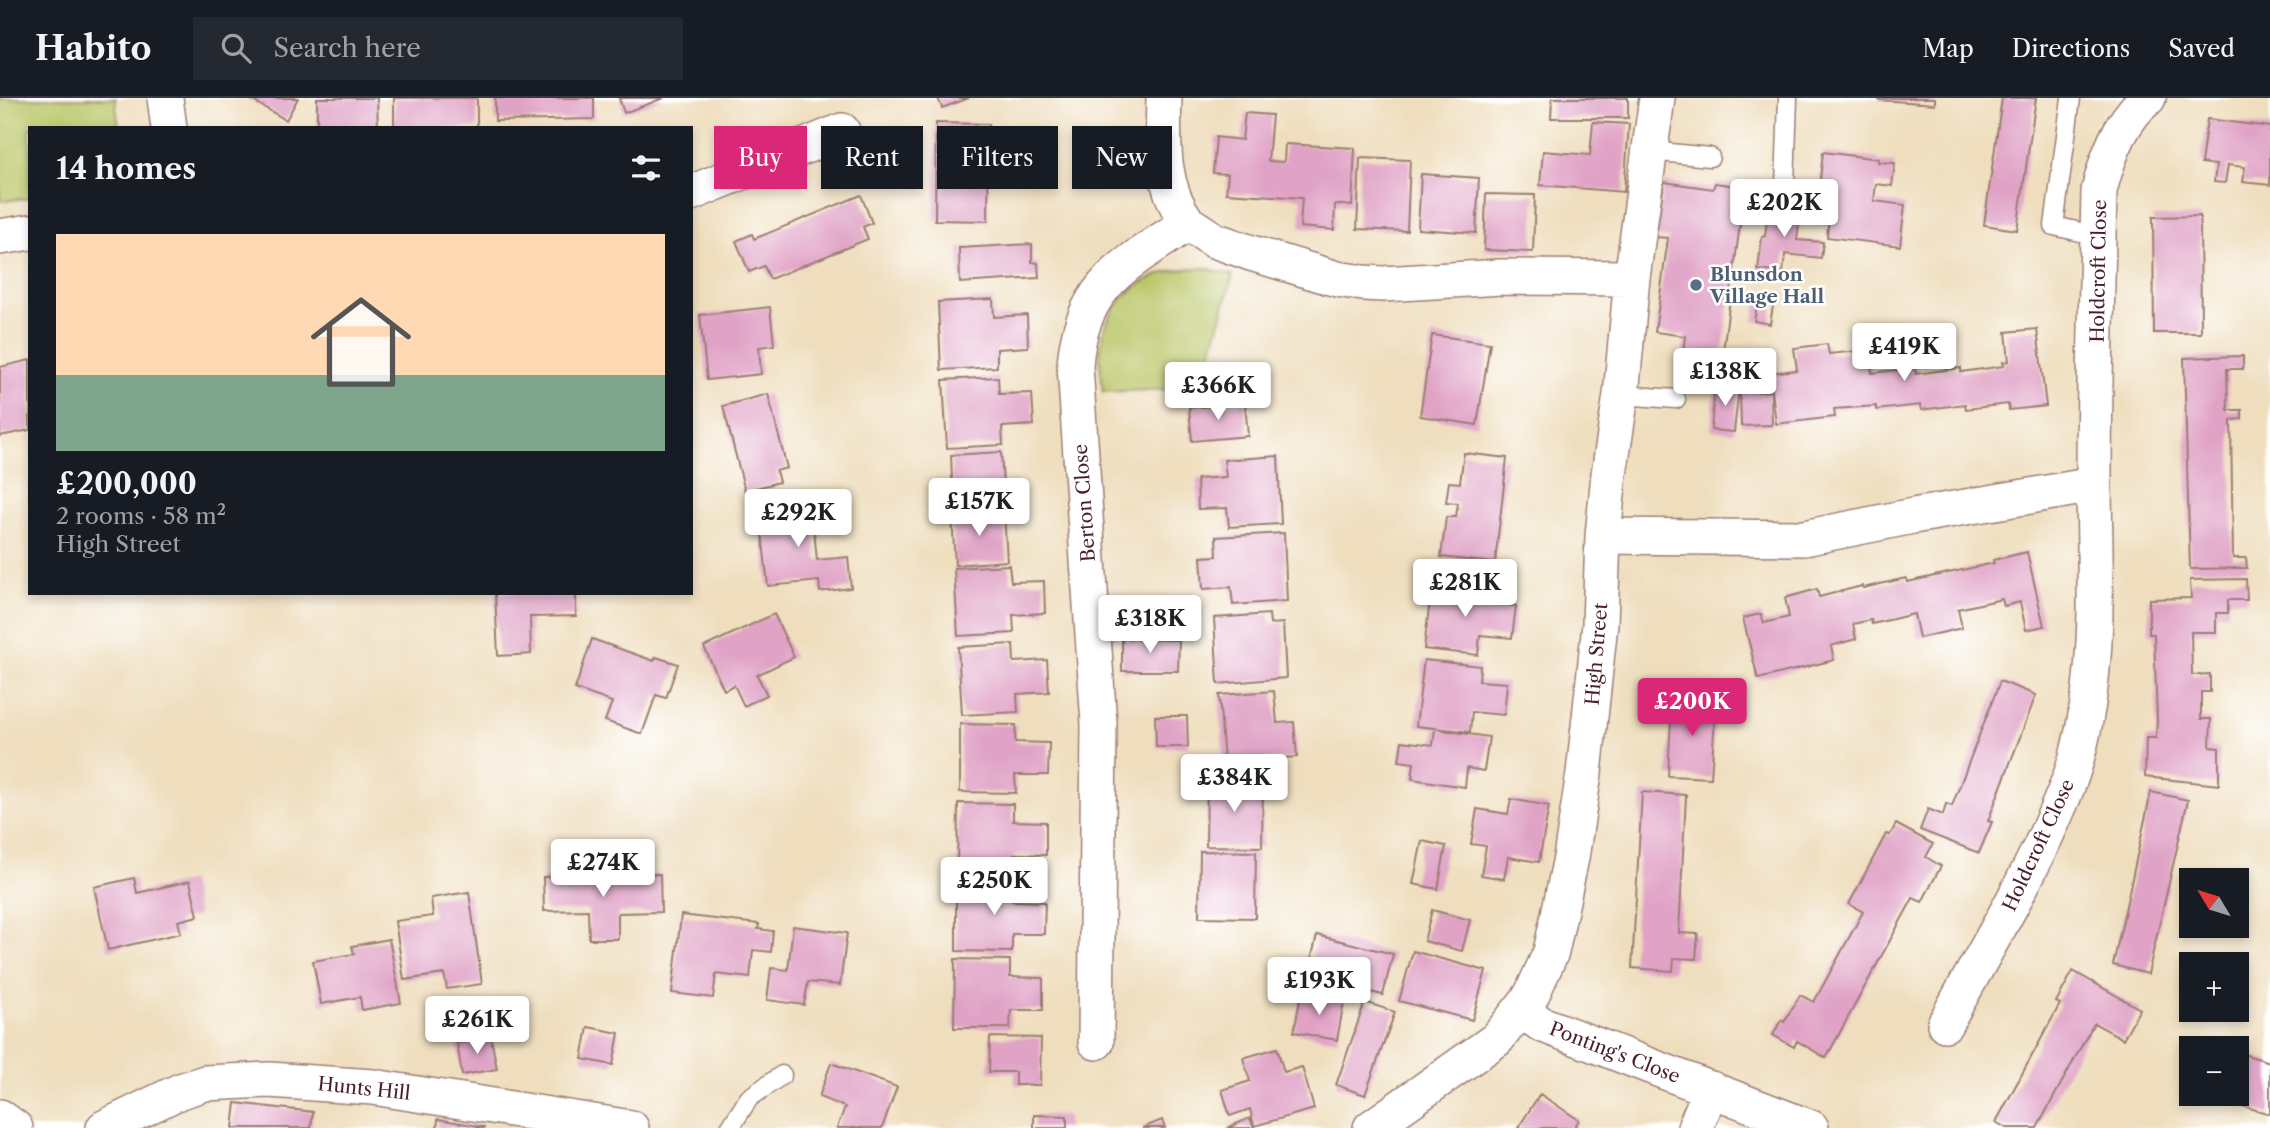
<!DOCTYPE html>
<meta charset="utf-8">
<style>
body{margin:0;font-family:"Libre Caslon Text",serif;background:#242831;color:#f1f3f6;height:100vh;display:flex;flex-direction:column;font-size:26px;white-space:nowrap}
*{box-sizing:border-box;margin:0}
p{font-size:23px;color:#9ea1a6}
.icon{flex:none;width:38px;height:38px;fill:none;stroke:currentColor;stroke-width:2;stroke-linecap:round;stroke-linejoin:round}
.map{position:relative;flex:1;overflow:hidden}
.drawer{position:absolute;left:28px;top:28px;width:665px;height:469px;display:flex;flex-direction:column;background:#171b24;border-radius:0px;box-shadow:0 4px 10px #0003}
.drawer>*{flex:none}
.banner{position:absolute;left:714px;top:28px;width:665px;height:63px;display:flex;gap:14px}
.needle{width:46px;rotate:308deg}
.buttons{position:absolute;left:2179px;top:770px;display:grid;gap:14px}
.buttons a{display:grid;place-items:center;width:70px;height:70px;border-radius:0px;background:#171b24;box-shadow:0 4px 10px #0003;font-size:35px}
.price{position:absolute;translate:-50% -60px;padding:0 16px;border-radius:7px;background:#fff;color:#222;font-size:23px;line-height:46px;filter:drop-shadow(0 2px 4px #0008)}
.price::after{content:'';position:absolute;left:50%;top:42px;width:21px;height:16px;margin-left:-10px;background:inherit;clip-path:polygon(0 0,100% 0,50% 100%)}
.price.active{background:#db2777;color:#fff}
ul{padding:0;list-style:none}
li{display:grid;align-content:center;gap:14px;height:371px;padding:0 28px}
li span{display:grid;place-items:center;height:217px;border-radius:0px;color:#555}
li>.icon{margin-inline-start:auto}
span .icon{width:126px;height:126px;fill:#fffc;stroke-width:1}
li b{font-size:30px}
h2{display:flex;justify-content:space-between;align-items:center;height:84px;padding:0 28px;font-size:30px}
.chip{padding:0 24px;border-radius:0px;background:#171b24;box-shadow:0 4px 10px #0003;font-size:24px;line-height:63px}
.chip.active{background:#db2777;color:#fff}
header{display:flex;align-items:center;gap:42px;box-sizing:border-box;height:98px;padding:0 35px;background:#171b24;border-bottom:2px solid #363941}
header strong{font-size:33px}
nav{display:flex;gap:38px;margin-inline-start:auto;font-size:24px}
.search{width:490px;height:63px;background:#242831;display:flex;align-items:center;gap:18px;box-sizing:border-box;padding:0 24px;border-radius:0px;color:#9ea1a6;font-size:26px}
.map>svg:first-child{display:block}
.green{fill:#bac668;stroke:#82724a;stroke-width:2}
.building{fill:#e0a3c6}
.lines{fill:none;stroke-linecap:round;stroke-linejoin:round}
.lane-casing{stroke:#9c7e74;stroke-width:21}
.street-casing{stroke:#9c7e74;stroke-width:38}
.lane{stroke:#fff;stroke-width:18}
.street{stroke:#fff;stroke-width:35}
.service-dot{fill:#5c6f8a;stroke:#fff;stroke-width:2.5}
.labels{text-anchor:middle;stroke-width:5;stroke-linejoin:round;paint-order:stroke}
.street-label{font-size:19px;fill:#4a1f2b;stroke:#fff}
.service-label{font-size:19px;font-weight:bold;fill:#4e5e75;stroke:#fff;text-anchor:start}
</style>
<header>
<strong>Habito</strong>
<div class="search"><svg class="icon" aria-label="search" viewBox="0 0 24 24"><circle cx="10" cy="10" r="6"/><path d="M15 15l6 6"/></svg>Search here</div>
<nav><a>Map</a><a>Directions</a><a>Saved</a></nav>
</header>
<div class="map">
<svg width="2270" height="1030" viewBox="0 0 2270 1030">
<rect width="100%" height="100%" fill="#fff"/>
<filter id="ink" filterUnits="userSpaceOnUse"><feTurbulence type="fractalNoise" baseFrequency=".0143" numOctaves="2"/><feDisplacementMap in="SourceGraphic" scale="14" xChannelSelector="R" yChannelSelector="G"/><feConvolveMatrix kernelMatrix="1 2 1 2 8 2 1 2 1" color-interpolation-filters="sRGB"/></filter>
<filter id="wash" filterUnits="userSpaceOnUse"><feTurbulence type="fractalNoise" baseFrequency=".00686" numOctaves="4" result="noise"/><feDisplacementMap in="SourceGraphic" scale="28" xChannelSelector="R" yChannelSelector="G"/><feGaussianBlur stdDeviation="1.57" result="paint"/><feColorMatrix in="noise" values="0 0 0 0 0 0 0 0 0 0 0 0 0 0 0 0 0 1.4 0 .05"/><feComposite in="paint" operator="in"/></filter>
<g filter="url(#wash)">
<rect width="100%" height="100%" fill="#efdebe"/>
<path class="green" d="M0,0H115L119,30H30V100L0,103Z
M1204,170L1233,177L1201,290L1103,294C1102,283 1100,272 1100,261C1100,201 1148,169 1204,170Z"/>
<g id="blocks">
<path class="building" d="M248,0H298L286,22Z
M317,0H377L378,30H317Z
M394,0H477V30H394Z
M495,0H594V21L495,23Z
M619,0H664L624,15Z
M938,0H969L942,10Z
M1552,0H1628V20H1551Z
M1879,0H1935V6L1879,2Z
M2002,0H2036L2017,132L1984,127Z
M1245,15L1272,17L1268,63L1284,64L1285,46L1355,50L1352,108L1335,106L1334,132L1300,129L1302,100L1226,95L1228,76L1213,75L1216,39L1242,42Z
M2207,21L2270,29V87L2243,84L2245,69L2228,67L2225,85L2214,84L2216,67L2201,65Z
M1593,24L1629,26L1624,94L1540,87L1543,53L1590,57Z
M936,25L989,26L988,123L935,122Z
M1823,54L1879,61L1878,64L1895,65L1892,88L1876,86L1874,103L1905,107L1900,148L1827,139L1829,118H1824L1828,83L1820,82Z
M1360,60L1410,62L1407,133L1357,131Z
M1421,76L1479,80L1476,135L1418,131Z
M1664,84L1713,91L1715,85L1745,89L1721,268L1682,263L1685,238L1655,234L1668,140L1656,139Z
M1486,96L1535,97L1533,154L1484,152Z
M861,97L872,125L863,129L868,141L770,181L764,168L749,174L736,143L752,136L754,141Z
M1769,105L1801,109L1797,142L1823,144L1821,160L1785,156L1783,175L1758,172L1762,139L1765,138Z
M2200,118L2201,235H2154L2153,119Z
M1032,146V164L1038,165L1039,180L960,185L959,150Z
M1758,199L1774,202L1770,226L1754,223Z
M993,201L994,219L1027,217L1028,249L997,251V269L941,272L938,204Z
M770,209L774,247L759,249L761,276L707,282L700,217Z
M2037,231L2046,308L2009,312L2008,306L1966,311L1965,306L1921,312L1920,307L1876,312V308L1834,311L1835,319L1776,326L1770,275L1797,272L1794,250L1827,246L1829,256L1869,252L1872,275L1915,270L1916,276L1961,270V274L2004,268L2003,264L2009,263L2006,234Z
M1432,237L1490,245L1477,327L1420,318Z
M2243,258V271H2227L2228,312H2242V321L2231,322L2233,460H2246L2247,470L2190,471L2184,260Z
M30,262V332L0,338V269Z
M998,279L999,296L1032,295L1034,327L1002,329L1003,347L947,350L943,282Z
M1715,287L1739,289L1734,334L1711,332Z
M1771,293L1772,327L1741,328L1740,295Z
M768,296L787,370L776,373L779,384L745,393L723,308Z
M1245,305L1248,338L1192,343L1189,310Z
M1001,354L1004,403L953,406L951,357Z
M1464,355L1507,360L1495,465L1441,459L1446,419H1456L1458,405L1446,404L1449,384L1460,385Z
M1278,358L1281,426L1229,429L1227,410L1198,411L1197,381L1226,379L1224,362Z
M811,402L817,462L848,459L851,490L820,494L819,483L768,488L759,408Z
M1004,414L1007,463L955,467L952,417Z
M1284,435L1287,503L1233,507L1231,489L1203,491L1201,459L1217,458L1216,439Z
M2027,454L2044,528L2026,532L2020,504L2004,508L2002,501L1958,511L1962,530L1919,540L1914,516L1872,526L1871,522L1853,526L1856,541L1831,548L1834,562L1758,581L1743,520L1761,516L1764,525L1789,519L1785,500L1817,491L1819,499L1862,488L1863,490L1906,480L1907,484L1994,465L1993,462Z
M1009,467L1011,484L1044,483L1045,515L1013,517L1014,535L958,538L954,470Z
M2246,481L2247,502H2228V515H2216V534H2191L2192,577L2210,576V594H2201V621H2211L2210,649L2219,650V687L2145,679L2146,640H2156L2157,622L2154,536H2149V501L2191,500L2190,482Z
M1432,485L1488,490L1487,505L1516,508L1512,540L1480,537L1478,557L1424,551Z
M495,495H576V518L530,519L531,556L498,558Z
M774,516L794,559L757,577L767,597L744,608L734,587L724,592L704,549Z
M1269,516L1270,526L1283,525L1286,580L1218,586L1214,520Z
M592,541L654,563L656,559L678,566L666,600L656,597L642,636L605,623L612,604L575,591Z
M1122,541L1179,542L1178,573H1122Z
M1013,546L1014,564L1047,562L1049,594L1017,596L1018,614L962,617L958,549Z
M1424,562L1480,568L1479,583L1507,585L1504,617L1472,614L1470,634L1416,628Z
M2000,583L2036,597L1988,723L1992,724L1979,755L1920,732L1928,711L1943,717L1946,706L1952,708Z
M1274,593L1277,625L1294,624L1297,659L1224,664L1219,597Z
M1672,600L1716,603L1711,680L1668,678Z
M1155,618H1187L1188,649H1156Z
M960,626L1016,627L1015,644L1049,645L1048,677H1015L1016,695L960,694Z
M1435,631L1489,639L1484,673L1467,670L1465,689L1412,681L1414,665L1399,663L1402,643L1433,647Z
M1207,682L1263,683L1262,749L1206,748Z
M1642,694L1686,697L1679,835L1698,836L1696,861L1674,860L1673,873L1632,870Z
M2151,694L2188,702L2148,876L2113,867Z
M1511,701L1549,708L1539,764L1508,759L1504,781L1481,777L1486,748L1471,746L1477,711L1508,716Z
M958,705L1013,706V723L1046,724V757L1014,756L1013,774H957Z
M1896,726L1933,746L1926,759L1941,768L1922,804L1913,800L1826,960L1797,943L1794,949L1773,937L1781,922L1784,924L1800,897L1814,904L1863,814L1849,806L1886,736L1890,737Z
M1422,743L1446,748L1438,791L1413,786Z
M1200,753L1256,754L1255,820L1199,819Z
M660,776L661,814L618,815V841H589L588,812L544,813L543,779Z
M134,780L137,795L190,783L198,818L178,823L181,835L108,852L94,789Z
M956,785H1012V803L1045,804L1044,836H1012V854L956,853Z
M469,794L482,886L447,891L444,876L404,882L395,823L433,818L431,800Z
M1432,812L1470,822L1462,853L1424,843Z
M681,817L759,826L758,831L773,833L771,854L753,852L750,880L716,876L713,900L672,895Z
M793,828L847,835L840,887L808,884L804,907L767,902L771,870L788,872Z
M1317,837L1393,856L1383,897L1307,879Z
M389,841L401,905L362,912L360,899L321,906L313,863L354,856L352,848Z
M1413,853L1486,873L1472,922L1399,903Z
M955,861L1010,862V879L1043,880V912H1011L1010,930H954Z
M2073,873L2140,911L2123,941L2094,925L2037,1030H2006L1996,1024L2060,906L2056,904Z
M1301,896L1344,904L1337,942L1294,934Z
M1365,904L1395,914L1365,997L1336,987Z
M588,929L619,935L613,967L582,961Z
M990,939L1041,940L1040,987H1015V974H989Z
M491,940L497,971L462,977L457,945Z
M1277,950L1284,974L1302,969L1314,1011L1254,1028L1250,1011L1230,1018L1222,992L1250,983L1243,960Z
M2236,954L2270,964V1016L2215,1000L2216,996H2236Z
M831,965L897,989L882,1030H837L845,1009L819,999Z
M1540,996L1579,1022L1574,1030H1518Z
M236,1005L313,1014L311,1030H233Z
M1034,1017L1067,1018V1030H1034Z
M1250,1020L1254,1030H1227Z
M438,1021L484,1029V1030H437Z
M1162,1022L1165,1030H1142Z"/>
</g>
</g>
<g filter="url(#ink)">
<use href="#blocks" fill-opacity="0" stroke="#9c7e74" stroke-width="2"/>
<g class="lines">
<g class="lane-casing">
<path id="lane" d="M2071,0L2054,128L2098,138
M1650,53L1710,59
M1785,88L1788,0
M1621,297L1676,301
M730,1030L749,1000L782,977"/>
</g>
<g class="street-casing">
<path id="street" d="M165,0L169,30
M1164,0C1163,44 1160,88 1188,125
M691,95L842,33
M0,139L30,134
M1603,438L1804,440L1913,418L2094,387
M1521,912L1541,926L1811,1030
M1945,926C1979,863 2017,801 2047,735C2058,711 2069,687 2076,662C2101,572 2095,480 2094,389C2094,290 2097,191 2099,93C2107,60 2120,22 2148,0
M1096,944L1099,626L1075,268C1080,186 1127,166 1188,125L1214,142L1251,155L1337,181L1363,185L1383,186L1501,179L1632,180
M0,1019L15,1030
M104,1030L180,993L205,985L269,982L373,989L631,1030
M1371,1030L1497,941L1531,898L1551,854L1571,760L1584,675L1600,526L1603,438L1609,376L1621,297L1632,180L1657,0
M1695,1030L1711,991"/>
</g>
<use href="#lane" class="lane"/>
<use href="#street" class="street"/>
</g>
</g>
<circle class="service-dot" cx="1696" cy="187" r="7"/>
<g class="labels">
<g class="street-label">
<text transform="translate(2098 173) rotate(-89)" y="7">Holdcroft Close</text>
<text transform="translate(1084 405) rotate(-94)" y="7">Berton Close</text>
<text transform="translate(1596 556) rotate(-85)" y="7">High Street</text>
<text transform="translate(2038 747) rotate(-65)" y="7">Holdcroft Close</text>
<text transform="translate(1615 954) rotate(21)" y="7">Ponting's Close</text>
<text transform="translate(364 990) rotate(6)" y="7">Hunts Hill</text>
</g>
<g class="service-label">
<text x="1710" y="183">Blunsdon<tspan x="1710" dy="22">Village Hall</tspan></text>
</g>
</g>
</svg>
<div class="buttons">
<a><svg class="needle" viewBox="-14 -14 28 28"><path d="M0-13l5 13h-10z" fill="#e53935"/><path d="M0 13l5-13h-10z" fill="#9ea1a6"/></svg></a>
<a>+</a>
<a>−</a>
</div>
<b class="price" style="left:1784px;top:141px">£202K</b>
<b class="price" style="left:1904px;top:285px">£419K</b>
<b class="price" style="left:1725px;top:310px">£138K</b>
<b class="price" style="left:1218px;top:324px">£366K</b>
<b class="price" style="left:979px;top:440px">£157K</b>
<b class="price" style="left:798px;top:451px">£292K</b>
<b class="price" style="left:1465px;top:521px">£281K</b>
<b class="price" style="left:1150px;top:557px">£318K</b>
<b class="price active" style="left:1692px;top:640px">£200K</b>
<b class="price" style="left:1234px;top:716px">£384K</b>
<b class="price" style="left:603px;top:801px">£274K</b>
<b class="price" style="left:994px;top:819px">£250K</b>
<b class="price" style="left:1319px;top:919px">£193K</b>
<b class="price" style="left:477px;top:958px">£261K</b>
<div class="banner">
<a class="chip active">Buy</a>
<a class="chip">Rent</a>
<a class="chip">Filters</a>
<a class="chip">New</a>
</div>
<section class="drawer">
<h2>14 homes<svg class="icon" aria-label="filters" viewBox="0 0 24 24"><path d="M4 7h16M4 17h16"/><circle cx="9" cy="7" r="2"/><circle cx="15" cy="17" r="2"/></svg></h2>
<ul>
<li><span style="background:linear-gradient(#ffd9b3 65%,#7fa58c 0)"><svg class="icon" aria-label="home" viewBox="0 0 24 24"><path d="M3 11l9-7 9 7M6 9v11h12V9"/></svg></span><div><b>£200,000</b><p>2 rooms · 58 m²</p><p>High Street</p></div></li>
</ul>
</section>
</div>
